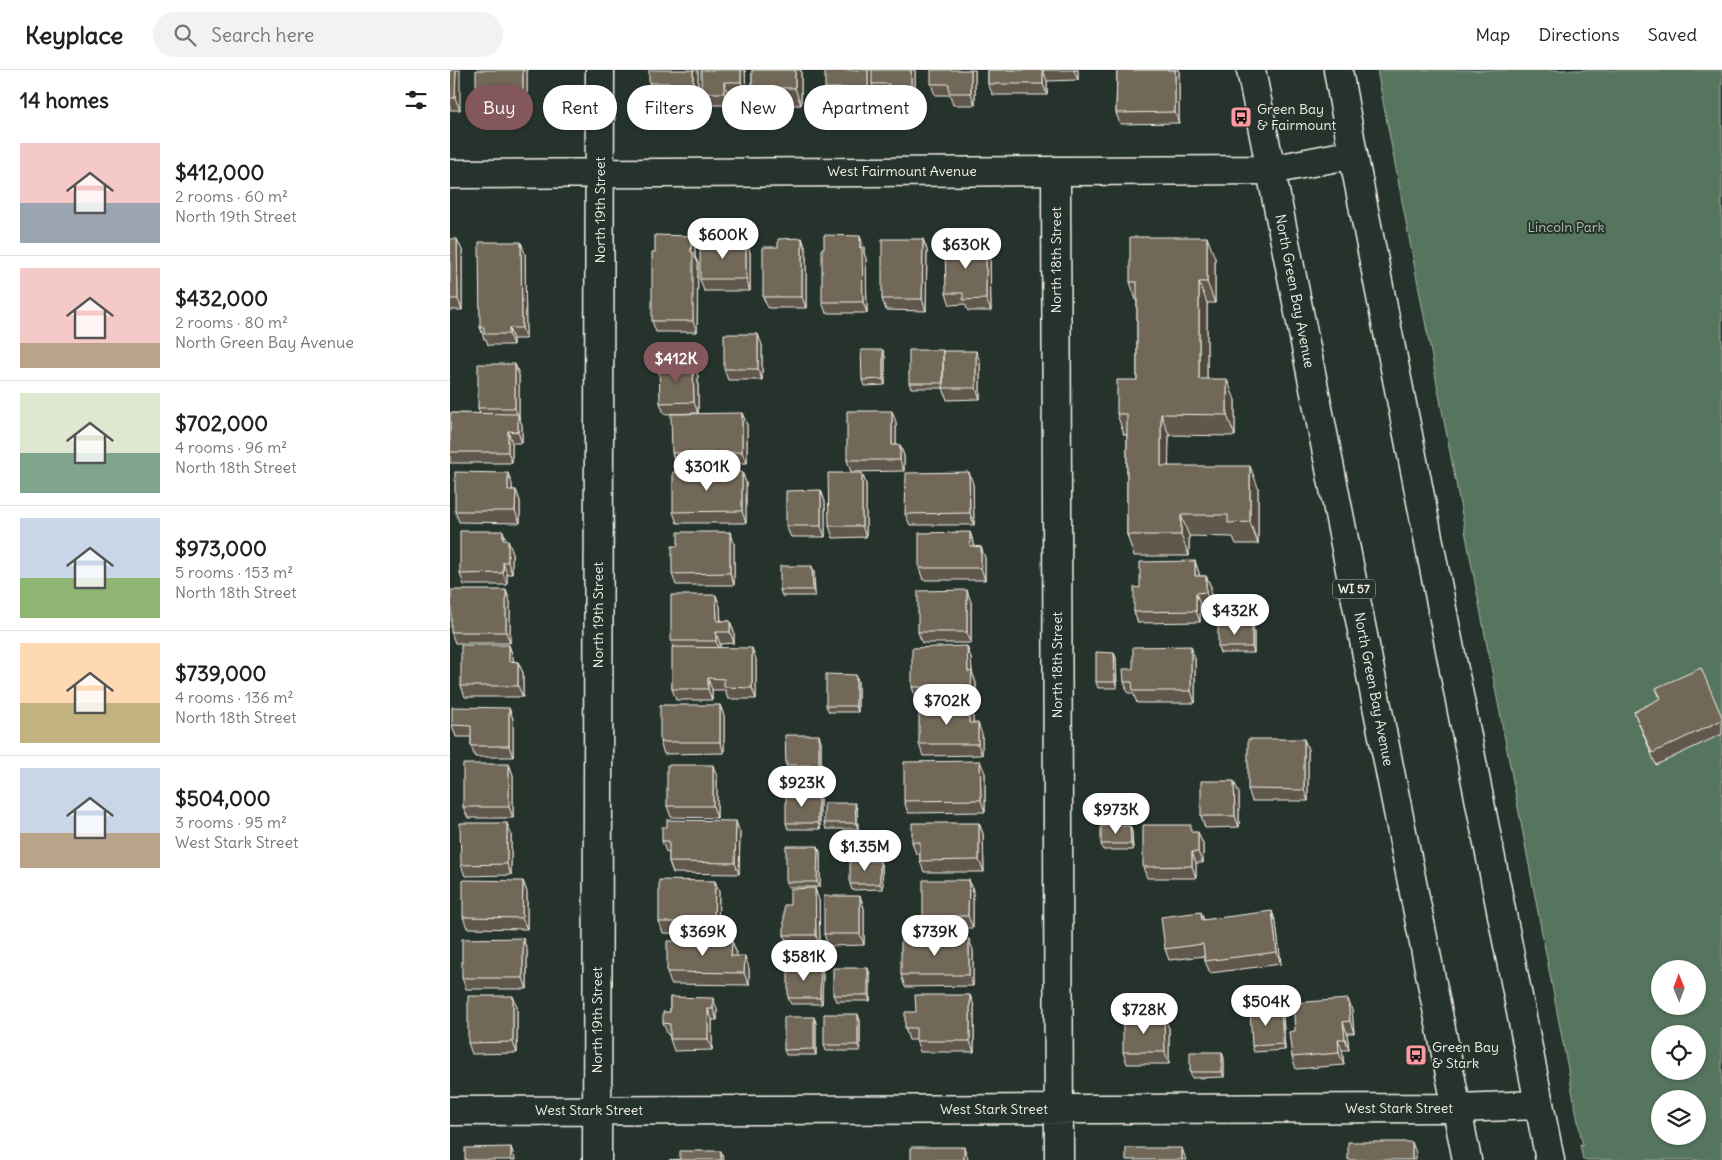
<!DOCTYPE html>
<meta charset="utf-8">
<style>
body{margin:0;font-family:Delius,sans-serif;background:#f2f2f2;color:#202124;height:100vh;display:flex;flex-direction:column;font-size:19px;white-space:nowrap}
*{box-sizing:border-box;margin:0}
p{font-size:16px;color:#757577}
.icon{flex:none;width:28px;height:28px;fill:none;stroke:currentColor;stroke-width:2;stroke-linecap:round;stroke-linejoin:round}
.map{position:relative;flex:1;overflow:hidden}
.panel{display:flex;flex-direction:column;background:#fff;width:450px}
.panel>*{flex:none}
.banner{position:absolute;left:15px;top:15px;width:475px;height:45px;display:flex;gap:10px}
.needle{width:32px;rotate:359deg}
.controls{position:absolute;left:1201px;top:890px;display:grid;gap:10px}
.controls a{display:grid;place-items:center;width:55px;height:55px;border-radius:50%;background:#fff;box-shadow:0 1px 4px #0004;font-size:25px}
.price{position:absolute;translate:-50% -42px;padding:0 11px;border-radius:18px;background:#fff;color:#222;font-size:16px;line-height:32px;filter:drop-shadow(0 1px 2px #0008)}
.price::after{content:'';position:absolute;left:50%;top:30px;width:15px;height:11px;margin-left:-8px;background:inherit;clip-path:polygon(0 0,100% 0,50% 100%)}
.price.on{background:#84575d;color:#fff}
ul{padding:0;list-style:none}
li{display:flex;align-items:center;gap:15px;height:125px;padding:0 20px}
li+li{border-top:1px solid #e0e0e0}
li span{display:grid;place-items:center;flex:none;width:140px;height:100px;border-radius:0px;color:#555}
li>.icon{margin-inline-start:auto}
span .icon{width:60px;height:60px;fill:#fffc;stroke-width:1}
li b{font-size:21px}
h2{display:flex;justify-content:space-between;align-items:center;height:60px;padding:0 20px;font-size:21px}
.pill{padding:0 18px;border-radius:22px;background:#fff;box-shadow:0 1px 4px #0004;font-size:18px;line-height:45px}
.pill.on{background:#84575d;color:#fff}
header{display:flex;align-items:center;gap:30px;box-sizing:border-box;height:70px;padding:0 25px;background:#fff;border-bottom:1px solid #e0e0e0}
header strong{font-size:24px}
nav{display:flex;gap:28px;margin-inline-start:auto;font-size:18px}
.search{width:350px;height:45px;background:#f2f2f2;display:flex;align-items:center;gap:12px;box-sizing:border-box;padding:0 18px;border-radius:28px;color:#757577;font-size:19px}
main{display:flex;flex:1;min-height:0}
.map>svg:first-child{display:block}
.green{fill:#56755e;stroke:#a5b3a3;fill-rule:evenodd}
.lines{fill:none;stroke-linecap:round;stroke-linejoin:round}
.minor-casing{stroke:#f4f1e8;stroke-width:31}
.primary-casing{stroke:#f4f1e8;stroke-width:31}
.minor{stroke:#26332d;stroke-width:28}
.primary{stroke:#26332d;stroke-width:28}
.wall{fill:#61594d;stroke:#f4f1e8}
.shaded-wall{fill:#4f493e;stroke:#f4f1e8}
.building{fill:#716859;stroke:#f4f1e8}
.labels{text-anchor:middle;stroke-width:4;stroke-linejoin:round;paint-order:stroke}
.shield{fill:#26332d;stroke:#b6b8b0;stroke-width:1}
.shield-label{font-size:12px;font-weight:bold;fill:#f4f1e8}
.poi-label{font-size:14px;fill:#f4f1e8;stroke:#26332d;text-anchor:start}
.street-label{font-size:14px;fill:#f4f1e8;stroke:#26332d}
.park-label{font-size:14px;fill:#b5bfb1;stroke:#26332d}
</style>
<header>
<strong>Keyplace</strong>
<div class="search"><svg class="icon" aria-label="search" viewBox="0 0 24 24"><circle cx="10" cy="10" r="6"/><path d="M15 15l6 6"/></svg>Search here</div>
<nav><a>Map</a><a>Directions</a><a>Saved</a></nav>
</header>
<main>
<section class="panel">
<h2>14 homes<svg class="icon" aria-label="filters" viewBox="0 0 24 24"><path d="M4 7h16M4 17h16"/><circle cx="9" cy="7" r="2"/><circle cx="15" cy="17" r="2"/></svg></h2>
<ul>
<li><span style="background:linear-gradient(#f6c9c9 60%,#9aa5b1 0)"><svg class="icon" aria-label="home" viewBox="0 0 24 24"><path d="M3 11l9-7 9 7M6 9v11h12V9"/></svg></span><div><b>$412,000</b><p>2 rooms · 60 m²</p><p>North 19th Street</p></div></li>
<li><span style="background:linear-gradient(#f6c9c9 75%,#b9a48a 0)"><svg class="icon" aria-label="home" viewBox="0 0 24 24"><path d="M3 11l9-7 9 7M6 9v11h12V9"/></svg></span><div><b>$432,000</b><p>2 rooms · 80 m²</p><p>North Green Bay Avenue</p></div></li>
<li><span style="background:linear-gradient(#dfe7d0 60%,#7fa58c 0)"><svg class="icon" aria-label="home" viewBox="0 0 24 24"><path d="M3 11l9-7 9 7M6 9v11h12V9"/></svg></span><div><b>$702,000</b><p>4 rooms · 96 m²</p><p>North 18th Street</p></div></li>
<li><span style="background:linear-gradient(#c9d6e8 60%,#8fb573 0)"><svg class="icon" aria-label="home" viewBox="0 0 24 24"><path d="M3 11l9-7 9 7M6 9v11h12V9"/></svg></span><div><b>$973,000</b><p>5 rooms · 153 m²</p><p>North 18th Street</p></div></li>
<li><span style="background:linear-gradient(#ffd9b3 60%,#c2b280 0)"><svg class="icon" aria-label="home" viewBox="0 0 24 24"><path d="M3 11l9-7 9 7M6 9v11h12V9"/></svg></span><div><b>$739,000</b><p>4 rooms · 136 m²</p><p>North 18th Street</p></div></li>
<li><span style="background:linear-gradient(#c9d6e8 65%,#b9a48a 0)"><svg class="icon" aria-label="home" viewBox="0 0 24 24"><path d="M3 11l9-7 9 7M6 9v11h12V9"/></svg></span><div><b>$504,000</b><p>3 rooms · 95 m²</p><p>West Stark Street</p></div></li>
</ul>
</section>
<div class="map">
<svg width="1272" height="1090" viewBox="0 0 1272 1090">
<rect width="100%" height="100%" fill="#26332d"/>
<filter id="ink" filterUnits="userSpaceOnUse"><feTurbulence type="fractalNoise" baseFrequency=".02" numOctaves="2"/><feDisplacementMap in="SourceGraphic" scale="10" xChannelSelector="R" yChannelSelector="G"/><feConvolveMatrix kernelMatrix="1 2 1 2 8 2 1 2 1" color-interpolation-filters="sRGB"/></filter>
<g filter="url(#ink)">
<path class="green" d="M927,0H1272V1090H1133L1130,1075L1133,1076L1131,1067ZM1210,899H1248V936H1210ZM1210,964H1248V1001H1210ZM1210,1029H1248V1066H1210Z"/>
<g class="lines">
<g class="minor-casing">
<path id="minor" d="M606,101L609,1090
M0,104L821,100L903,84
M0,1041L1007,1038L1089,1035
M147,1090L150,0"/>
</g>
<g class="primary-casing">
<path id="primary" d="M801,0L1017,1090
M888,0L903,84L1100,1090"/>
</g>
<use href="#minor" class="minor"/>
<use href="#primary" class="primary"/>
</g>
<path class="wall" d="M0,0L10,40H0Z
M77,0V40H51L49,34H30L26,22Z
M248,0V34H227L224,25L203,24L199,13Z
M295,0L296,23L278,24V35H255L251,23Z
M302,0H351V35H308L302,18Z
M465,0V34L443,35L440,25H426L424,19V34L381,35L375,18Z
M525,0V35H503L500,25H485L481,14Z
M538,0H628V10L597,11V25H543L538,14Z
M667,0H729V53L670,54L666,43Z
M352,168L356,180V238H318L313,227L328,177Z
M0,169L12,180V240H0Z
M473,169L477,180L476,241L436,240L432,229Z
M245,177V187L248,193L247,262H206L202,251Z
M414,177V183L416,189L417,243H376L372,232Z
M300,182V221H254L250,209Z
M75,184L76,269H63V275H38L36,269H34L30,257Z
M540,186L541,241H518L515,234L500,235L496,223Z
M765,188V233H757V309L785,330V366L719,365L718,396L808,417V474H786L783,467L739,466V486H684L677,465V365H674L667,344L687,310V233L680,212Z
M312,275V310H278L274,299Z
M493,281L530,292V329L497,330L493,318H461L459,313Z
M435,286V315L414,316L412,310Z
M65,294L69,305V347L72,355V373H62V393H0V343L30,344L28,338Z
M243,295L248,306V343L214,344L210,333Z
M292,343L297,355V393L226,395L222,383Z
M446,352V375H450L454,386V401L401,402L397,390Z
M292,402L296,413V453H227L223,442Z
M412,403L416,414V467L383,468L379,456Z
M62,414V420H66L70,431V453L9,452L5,441Z
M523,414L524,455H460L455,444Z
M371,420L375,432V467H341L336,456Z
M280,462L284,473V515H226L222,504L228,476Z
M520,462L524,474V476L531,477L535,488V510H473L469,498Z
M56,470L62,481V504H57V515H14L10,504Z
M745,491L749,503V506H756L761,517L760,534H750V552L688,553L684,542L690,518Z
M364,502L365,526H332L330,520Z
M56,520L60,532V573H5L1,562Z
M521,532V573H472L468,562Z
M270,536L271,551H280L284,562V573L270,574V578L306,589V629H278L275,620H262V630H226L222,619L223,577L221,571Z
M804,560V583H770L768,577Z
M59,575L63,587V591L68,592L73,603V627H15L11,616Z
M664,583L666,588L667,618H648L646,612Z
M521,588L522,602L526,613V629H466L462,617Z
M745,588V633H687L683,623H678L674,612L683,599Z
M408,611V642H379L376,636Z
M1206,618L1272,647V664L1206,695L1184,642L1210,629Z
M270,635L274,646V683L214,684L210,672Z
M519,636L523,647V653L532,664V685L473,686L469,674Z
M59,638L63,649V687H25L21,676V667H6L2,655Z
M854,669L858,680V731H802L798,719Z
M371,671V701H338L336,695Z
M59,694L63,705V748H18L13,737Z
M535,703V742L458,743L454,731Z
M267,707V748L221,747L217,736Z
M368,722L370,728V759H338L336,753Z
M789,723V757L755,758L751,746Z
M407,739L408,759H376L374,753Z
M529,753L533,764L534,802H474L470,791V784H466L462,772Z
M680,756L682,762L683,780H653L651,774Z
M744,762L753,774V793H746V808H697L693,797Z
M290,763L289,804L223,803L219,792V783L216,782L212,771Z
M61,764V805L15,806L11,795Z
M368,776L370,782V817H338L336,812Z
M432,797L433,819L402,820L400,814Z
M519,810L523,821V858H477L473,847Z
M73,811L77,822V859L17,858L13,847Z
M265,811L269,822L268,864L213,863L209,852Z
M410,826L414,838V875L378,876L374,864Z
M369,830L370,876H338L334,865L340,835Z
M751,842L754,850L826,853L831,894L760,903L755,891V886L719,890L715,879Z
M282,871L286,882V886L299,898V915L221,914L217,902Z
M77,880V919H16L12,908Z
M523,880V916L455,917L451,905Z
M371,897L373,903L372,934H341L338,928Z
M420,904V931H386L383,925Z
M520,925L524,936V982H470L466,970H459L455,958L466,942Z
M220,927L267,939V950H262V980L224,981L220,969V965H218L213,953L220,942Z
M67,937V983L22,984L18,973Z
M831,938L833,944L835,980L804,982L802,976Z
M902,940L904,963H897L899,980H892L894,995L846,999L842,987L845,961Z
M364,947L366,953V985H336L334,980Z
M410,950V981H376L374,975Z
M719,958V994H677L673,982Z
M774,988V1007L742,1008L740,1002Z"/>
<path class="shaded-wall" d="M6,0H10V40L5,28Z
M73,0H77V40L73,29Z
M243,0H248V34L243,22Z
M291,0H295L296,23L291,12Z
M345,0H351V35L345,18Z
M418,0H424L422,14L424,19V34L418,18Z
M461,0H465V34L461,23Z
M521,0H525V35L521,23Z
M593,0L597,11V25L593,14Z
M624,0H628V10Z
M725,0H729V53L725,42Z
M274,12L278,24V35L274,23Z
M241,166L245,177V187L248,193L247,262L243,251Z
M410,166L414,177V183L416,189L417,243L413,232Z
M757,167L765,188V233L757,212Z
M352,168L356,180V238L352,227Z
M7,169L12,180V240L8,229Z
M473,169L477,180L476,241L472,229Z
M296,170L300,182V221L296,209Z
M71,172L75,184L76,269L72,258Z
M536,174L540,186L541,241L536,229Z
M749,212L757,233V330L749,309Z
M59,258L63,269V275L59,264Z
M308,264L312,275V310L308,299Z
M433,280L435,286V315L433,309Z
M526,281L530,292V329L526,318Z
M65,294L69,305V347L72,355V373L68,362V346L65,338Z
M243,295L248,306V343L244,332Z
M777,309L785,330V366L777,345Z
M442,341L446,352V386L442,375Z
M292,343L297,355V393L292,382Z
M711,344L719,365L718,417L711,396Z
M58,361L62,373V393L58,382Z
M450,375L454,386V401L450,390Z
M800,396L808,417V474L800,452Z
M292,402L296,413V453L292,441Z
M519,402L523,414L524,455L520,443Z
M58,403L62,414V431L58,420Z
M412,403L416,414V467L412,456Z
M66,420L70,431V453L65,441Z
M371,420L375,432V467L371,456Z
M731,445L739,466V486L731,465Z
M53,461L57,472L53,470Z
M280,462L284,473V515L280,503Z
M520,462L524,474V488L520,476Z
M58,470L62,481V504L58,492Z
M531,477L535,488V510L531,498Z
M745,491L749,503V517L745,506Z
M53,492L57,504V515L53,503Z
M362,496L364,502L365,526L363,520Z
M756,506L761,517L760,534L756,522Z
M56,520L60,532V573L56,562Z
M517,520L521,532V573L517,562Z
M746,523L750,534V552L746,541Z
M266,525L270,536L271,562L267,551Z
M280,551L284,562V573L280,562Z
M802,554L804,560V583L802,577Z
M266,562L270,574V582L266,571Z
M59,575L63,587V603L59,591Z
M517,576L521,588L522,602L526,613V629L521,617L518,602Z
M741,576L745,588V633L741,621Z
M302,578L306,589V629L302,618Z
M664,583L666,588L667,618L665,612Z
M68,592L73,603V627L68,616Z
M406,605L408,611V642L406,636Z
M258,608L262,620V630L258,619Z
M270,635L274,646V683L270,672Z
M519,636L523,647V664L519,653Z
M59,638L63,649V687L59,676Z
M528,653L532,664V685L528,674Z
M369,665L371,671V701L369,695Z
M854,669L858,680V731L854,720Z
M530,691L535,703V742L531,730Z
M59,694L63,705V748L59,737Z
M263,695L267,707V748L263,736Z
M784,711L789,723V757L785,746Z
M368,722L370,728V759L368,753Z
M405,733L407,739L408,759L406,753Z
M286,751L290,763L289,804L285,793Z
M57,753L61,764V805L57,794Z
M529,753L533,764L534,802L529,790Z
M680,756L682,762L683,780L681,774Z
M748,762L753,774V793L748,782Z
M368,776L370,782V817L367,812Z
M742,782L746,793V808L742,796Z
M430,791L432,797L433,819L430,814Z
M519,810L523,821V858L518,846Z
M73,811L77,822V859L72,848Z
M265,811L269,822L268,864L264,852Z
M365,818L369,830L370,876L366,865Z
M410,826L414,838V875L410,864Z
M822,841L826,853L831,894L827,882Z
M73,868L77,880V919L73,908Z
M519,869L523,880V916L519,905Z
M282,871L286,882V897L281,886Z
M295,886L299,898V915L294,903Z
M371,897L373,903L372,934L370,928Z
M418,898L420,904V931L418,925Z
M520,925L524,936V982L520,971Z
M63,926L67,937V983L63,972Z
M263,928L267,939V950L263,939Z
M898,929L902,940L904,963L900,951Z
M831,938L833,944L835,980L833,974Z
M258,939L262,950V980L258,969Z
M408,944L410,950V981L408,975Z
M364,947L366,953V985L364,979Z
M714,947L719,958V994L715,982Z
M893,952L897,963L899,980L895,969Z
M888,969L892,980L894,995L889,983Z
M772,982L774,988V1007L772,1002Z
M962,1072L966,1083V1090H962Z
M61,1077L65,1089V1090H61Z
M514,1077L518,1088V1090H514Z
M732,1078L736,1090H732Z
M271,1081L274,1090H271Z"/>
<path class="building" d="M0,0H6L5,28H0Z
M26,0H73V29H47V23L26,22Z
M199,0H243V22L223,23V13H199Z
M251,0H291V12H274V23H251Z
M302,0H345V18H302Z
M375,0H418V18H375Z
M422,0H461V23H439V14H422Z
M481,0H521V23H499V14H481Z
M538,0H593V14H538Z
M667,0H725V42L666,43Z
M205,165L241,166V182H243V251H202V182H205Z
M374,165L410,166V178L412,177L413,232H372V178H374Z
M680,167H757V212H749V309H777V345L711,344V396H800V452L778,453V445H731V465H677V344H667V310H687V212H680Z
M352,168V227H313V177H328V169Z
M0,169H7L8,229H0Z
M432,169H473L472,229H432Z
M296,170V209H250V171Z
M29,172H71L72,258H59V264H34V257H30Z
M495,174H536V229L513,230V223H496Z
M274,264H308V299H274Z
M411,280H433V309L412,310Z
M459,280H493V313H459Z
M493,281H526V318H493Z
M28,294H65V338H28Z
M243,295L244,332L210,333L209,296Z
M397,341H442V375H450V390H397Z
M0,343L68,344V362L58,361V382H0Z
M292,343V382L222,383L221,344Z
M5,402L58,403V420H66L65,441H5Z
M223,402H292V441L223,442Z
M519,402L520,443L455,444L456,403Z
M378,403H412V456H379Z
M371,420V456H336V421Z
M10,461H53V470H58V492H53V503L10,504Z
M228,462H280V503L222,504V476H228Z
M520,462V476L531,477V498H469V463Z
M745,491V506H756V522L746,523V541L684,542V517L690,518V492Z
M330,496H362L363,520H330Z
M1,520H56V562H1Z
M517,520V562H468V521Z
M221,525H266L267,551H280V562H266V571H221Z
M768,554H802V577H768Z
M11,575H59V591L68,592V616H11Z
M517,576L518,602L522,601L521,617H462V578Z
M741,576V621H683L682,612H674L673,599H683V577Z
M222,577L302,578V618L274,617V609L258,608V619H222Z
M646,582L664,583L665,612H646Z
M1251,598L1272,647V650L1202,683L1184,642L1211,628L1206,618Z
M376,604L406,605V636H376Z
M210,635H270V672H210Z
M469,636H519V653H528V674H469Z
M2,637L59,638V676H21V656L2,655Z
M335,665H369V695H336Z
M798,669H854V720L798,719Z
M530,691L531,730L454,731V692Z
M13,694H59V737H13Z
M217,695H263V736H217Z
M751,711H784L785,746H751Z
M368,722V753H336V723Z
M374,733H405L406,753H374Z
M217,750L286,751L285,793L219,792V771H212V757H217Z
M10,753H57V794L11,795Z
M462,753H529V790L470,791V772H462Z
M693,755H741V762H748V782H742V796L693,797Z
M651,756H680L681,774H651Z
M336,776H368L367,812H336Z
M400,791H430V814H400Z
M13,810L73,811L72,848L13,847Z
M209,810L265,811L264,852H209Z
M473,810H519L518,846L473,847Z
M365,818L366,865H334V835H340V819Z
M374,826H410V864H374Z
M822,841L827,882L755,891L753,874L715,879L711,847L751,842L752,850Z
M73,868V908H12V869Z
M451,869H519V905H451Z
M217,871H282L281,886H295L294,903L217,902Z
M338,897H371L370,928H338Z
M383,898H418V925H383Z
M465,925H520V971H466V958H455V942H466Z
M18,926H63V972L18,973Z
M220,927L263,928V939H258V969H220V954L213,953V942H220Z
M898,929L900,951L893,952L895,969H888L889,983L842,987L839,962L845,961L843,933Z
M831,938L833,974L802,976L800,940Z
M374,944H408V975H374Z
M334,947H364V979L334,980Z
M679,947H714L715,982H673V953H679Z
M740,982H772V1002H740Z
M898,1072H962V1090H898Z
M61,1077V1090H15V1078Z
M461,1077H514V1090H461Z
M676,1078H732V1090H676Z
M230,1081H271V1090H219L230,1089Z"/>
</g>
<defs>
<g id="bus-square" transform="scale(1.125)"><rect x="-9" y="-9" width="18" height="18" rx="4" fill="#ff9aa2" stroke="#26332d"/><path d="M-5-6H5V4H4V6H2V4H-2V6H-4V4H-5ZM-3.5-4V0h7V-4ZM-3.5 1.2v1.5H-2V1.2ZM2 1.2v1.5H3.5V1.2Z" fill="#111"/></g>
</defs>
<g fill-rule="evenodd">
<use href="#bus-square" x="791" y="47"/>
<use href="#bus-square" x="966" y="985"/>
</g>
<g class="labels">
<rect class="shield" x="883" y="509.5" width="42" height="19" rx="4"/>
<g class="shield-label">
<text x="904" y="523">WI 57</text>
</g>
<g class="poi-label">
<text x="807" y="44">Green Bay<tspan x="807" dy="16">&amp; Fairmount</tspan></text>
<text x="982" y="982">Green Bay<tspan x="982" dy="16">&amp; Stark</tspan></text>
</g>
<g class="street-label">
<text x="452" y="106">West Fairmount Avenue</text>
<text transform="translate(150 140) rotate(-90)" y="5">North 19th Street</text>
<text transform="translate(606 190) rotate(-90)" y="5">North 18th Street</text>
<text transform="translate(845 221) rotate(79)" y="5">North Green Bay Avenue</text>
<text transform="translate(148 545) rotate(-90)" y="5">North 19th Street</text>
<text transform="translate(607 595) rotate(-90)" y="5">North 18th Street</text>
<text transform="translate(924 619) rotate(79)" y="5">North Green Bay Avenue</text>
<text transform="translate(147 950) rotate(-90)" y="5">North 19th Street</text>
<text x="949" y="1043">West Stark Street</text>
<text x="544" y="1044">West Stark Street</text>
<text x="139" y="1045">West Stark Street</text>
</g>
<g class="park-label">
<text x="1116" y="162">Lincoln Park</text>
</g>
</g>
</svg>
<div class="controls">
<a><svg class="needle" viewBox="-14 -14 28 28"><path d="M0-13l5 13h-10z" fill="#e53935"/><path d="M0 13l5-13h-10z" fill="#757577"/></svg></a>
<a><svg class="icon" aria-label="locate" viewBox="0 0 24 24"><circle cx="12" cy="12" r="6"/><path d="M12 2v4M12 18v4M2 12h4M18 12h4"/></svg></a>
<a><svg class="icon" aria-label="layers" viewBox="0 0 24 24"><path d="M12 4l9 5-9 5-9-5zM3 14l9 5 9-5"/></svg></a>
</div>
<b class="price" style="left:273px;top:190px">$600K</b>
<b class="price" style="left:516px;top:200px">$630K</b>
<b class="price on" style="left:226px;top:314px">$412K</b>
<b class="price" style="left:257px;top:422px">$301K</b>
<b class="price" style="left:785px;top:566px">$432K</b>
<b class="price" style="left:497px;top:656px">$702K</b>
<b class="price" style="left:352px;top:738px">$923K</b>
<b class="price" style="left:666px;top:765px">$973K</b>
<b class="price" style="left:415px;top:802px">$1.35M</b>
<b class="price" style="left:253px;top:887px">$369K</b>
<b class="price" style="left:485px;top:887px">$739K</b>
<b class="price" style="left:354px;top:912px">$581K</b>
<b class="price" style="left:816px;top:957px">$504K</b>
<b class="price" style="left:694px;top:965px">$728K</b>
<div class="banner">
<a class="pill on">Buy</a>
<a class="pill">Rent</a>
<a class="pill">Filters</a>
<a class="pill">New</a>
<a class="pill">Apartment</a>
</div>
</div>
</main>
